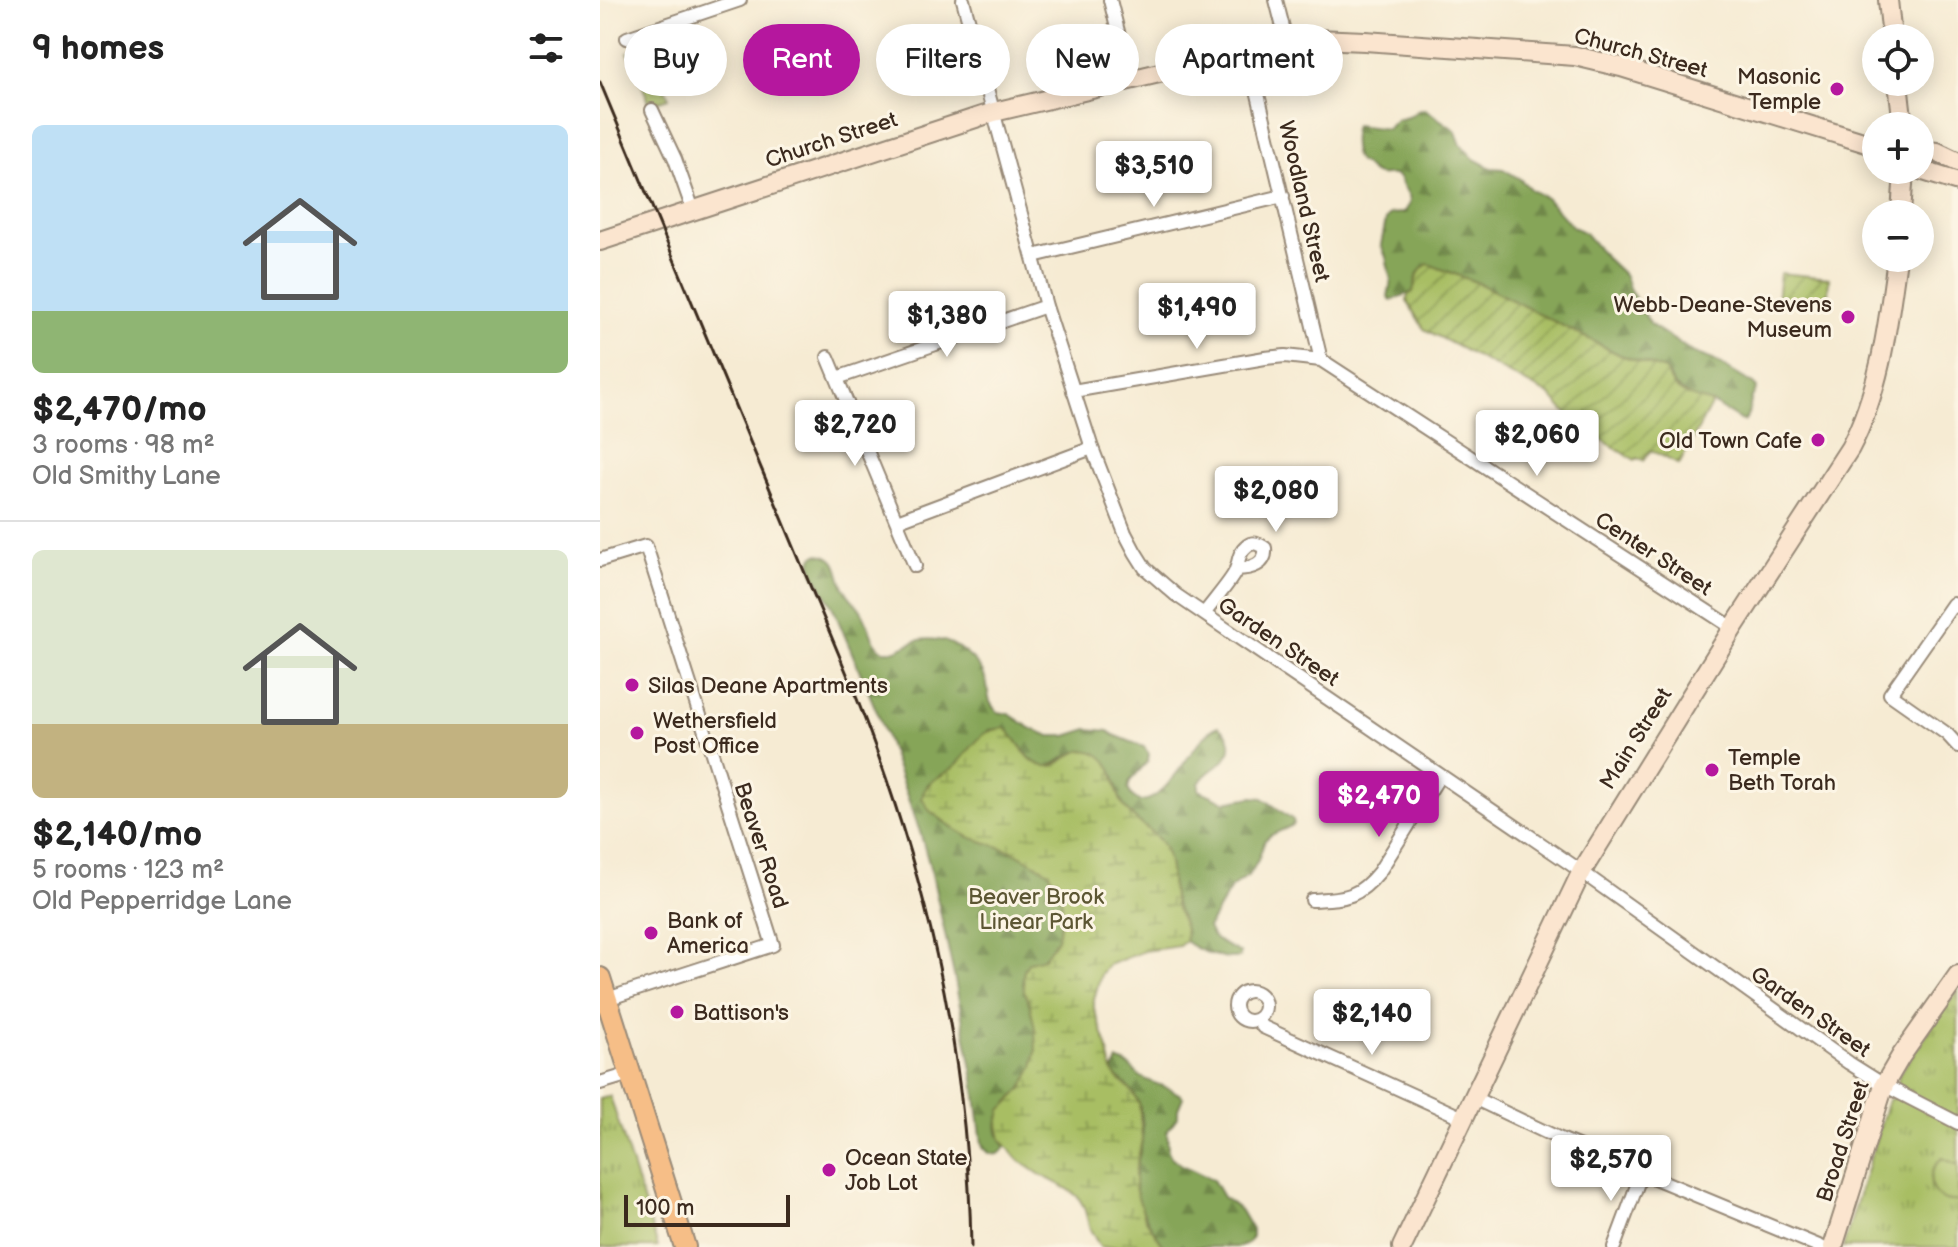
<!DOCTYPE html>
<meta charset="utf-8">
<style>
body{margin:0;font-family:"Balsamiq Sans",sans-serif;background:#f2f2f2;color:#222;height:100vh;display:flex;flex-direction:column;font-size:30px;white-space:nowrap}
*{box-sizing:border-box;margin:0}
p{font-size:26px;color:#767676}
.icon{flex:none;width:44px;height:44px;fill:none;stroke:currentColor;stroke-width:2;stroke-linecap:round;stroke-linejoin:round}
.map{position:relative;flex:1;overflow:hidden}
.details{display:flex;flex-direction:column;background:#fff;width:600px}
.details>*{flex:none}
.hud{position:absolute;left:24px;top:24px;width:760px;height:72px;display:flex;gap:16px}
.tools{position:absolute;left:1262px;top:24px;display:grid;gap:16px}
.tools a{display:grid;place-items:center;width:72px;height:72px;border-radius:50%;background:#fff;box-shadow:0 4px 20px #0003;font-size:40px}
.scale{position:absolute;left:24px;bottom:20px;width:166px;box-sizing:border-box;padding-left:8px;border:4px solid #3b2a1e;border-top:0;font-size:22px;line-height:28px;white-space:nowrap;color:#3b2a1e;-webkit-text-stroke:6px #fcf5e5;paint-order:stroke}
.price{position:absolute;translate:-50% -68px;padding:0 18px;border-radius:8px;background:#fff;color:#222;font-size:26px;line-height:52px;filter:drop-shadow(0 2px 4px #0008)}
.price::after{content:'';position:absolute;left:50%;top:48px;width:24px;height:18px;margin-left:-12px;background:inherit;clip-path:polygon(0 0,100% 0,50% 100%)}
.price.active{background:#b5179e;color:#fff}
ul{padding:0;list-style:none}
li{display:grid;align-content:center;gap:16px;height:424px;padding:0 32px}
li+li{border-top:2px solid #e0e0e0}
li span{display:grid;place-items:center;height:248px;border-radius:12px;color:#555}
li>.icon{margin-inline-start:auto}
span .icon{width:144px;height:144px;fill:#fffc;stroke-width:1}
li b{font-size:34px}
h2{display:flex;justify-content:space-between;align-items:center;height:96px;padding:0 32px;font-size:34px}
.pill{padding:0 28px;border-radius:36px;background:#fff;box-shadow:0 4px 20px #0003;font-size:28px;line-height:72px}
.pill.active{background:#b5179e;color:#fff}
main{display:flex;flex:1;min-height:0}
.map>svg:first-child{display:block}
.grass{fill:url(#grass-tufts);stroke:#727440;stroke-width:2}
.forest{fill:url(#forest-firs);stroke:#60683c;stroke-width:2}
.wetland{fill:url(#wetland-marsh);stroke:#727440;stroke-width:2}
.garden{fill:url(#garden-furrows);stroke:#727440;stroke-width:2}
.pitch{fill:#a8be63;stroke:#727440;stroke-width:2}
.lines{fill:none;stroke-linecap:round;stroke-linejoin:round}
.street-casing{stroke:#988a78;stroke-width:16}
.secondary-casing{stroke:#988a78;stroke-width:22}
.primary-casing{stroke:#988a78;stroke-width:24}
.street{stroke:#fff;stroke-width:12}
.secondary{stroke:#fbe5cf;stroke-width:18}
.primary{stroke:#f6be87;stroke-width:20}
.rail{stroke:#3b2a1e;stroke-width:3}
.poi-dot{fill:#b5179e;stroke:#fcf5e5;stroke-width:3}
.labels{text-anchor:middle;stroke-width:6;stroke-linejoin:round;paint-order:stroke}
.street-label{font-size:22px;fill:#3b2a1e;stroke:#fcf5e5}
.poi-label{font-size:22px;fill:#3b2a1e;stroke:#fcf5e5;text-anchor:start}
.park-label{font-size:22px;fill:#5c5633;stroke:#fcf5e5}
</style>
<main>
<section class="details">
<h2>9 homes<svg class="icon" aria-label="filters" viewBox="0 0 24 24"><path d="M4 7h16M4 17h16"/><circle cx="9" cy="7" r="2"/><circle cx="15" cy="17" r="2"/></svg></h2>
<ul>
<li><span style="background:linear-gradient(#bfe0f5 75%,#8fb573 0)"><svg class="icon" aria-label="home" viewBox="0 0 24 24"><path d="M3 11l9-7 9 7M6 9v11h12V9"/></svg></span><div><b>$2,470/mo</b><p>3 rooms · 98 m²</p><p>Old Smithy Lane</p></div></li>
<li><span style="background:linear-gradient(#dfe7d0 70%,#c2b280 0)"><svg class="icon" aria-label="home" viewBox="0 0 24 24"><path d="M3 11l9-7 9 7M6 9v11h12V9"/></svg></span><div><b>$2,140/mo</b><p>5 rooms · 123 m²</p><p>Old Pepperridge Lane</p></div></li>
</ul>
</section>
<div class="map">
<svg width="1358" height="1247" viewBox="0 0 1358 1247">
<defs>
<pattern id="grass-tufts" width="24" height="20" patternUnits="userSpaceOnUse" patternTransform="scale(2)"><rect width="24" height="20" fill="#a8be63"/><path d="M3 7l-1-3M5 7V3M7 7l1-3M15 17l-1-3M17 17v-4M19 17l1-3" fill="none" stroke="#8a9b51"/></pattern>
<pattern id="forest-firs" width="22" height="20" patternUnits="userSpaceOnUse" patternTransform="scale(2)"><rect width="22" height="20" fill="#86a559"/><path d="M5 1l3.5 6h-7zM16 11l3.5 6h-7z" fill="#6f8749"/></pattern>
<pattern id="wetland-marsh" width="20" height="14" patternUnits="userSpaceOnUse" patternTransform="scale(2)"><rect width="20" height="14" fill="#a8be63"/><path d="M1 5h8M5 5V1M11 12h8M15 12V8" fill="none" stroke="#8a9b51"/></pattern>
<pattern id="garden-furrows" width="10" height="10" patternUnits="userSpaceOnUse" patternTransform="scale(2)"><rect width="10" height="10" fill="#a8be63"/><path d="M-1 1l2-2M0 10L10 0M9 11l2-2" fill="none" stroke="#8a9b51"/></pattern>
</defs>
<rect width="100%" height="100%" fill="#fcf5e5"/>
<filter id="ink" filterUnits="userSpaceOnUse"><feTurbulence type="fractalNoise" baseFrequency=".0125" numOctaves="2"/><feDisplacementMap in="SourceGraphic" scale="16" xChannelSelector="R" yChannelSelector="G"/><feConvolveMatrix kernelMatrix="1 2 1 2 8 2 1 2 1" color-interpolation-filters="sRGB"/></filter>
<filter id="wash" filterUnits="userSpaceOnUse"><feTurbulence type="fractalNoise" baseFrequency=".006" numOctaves="4" result="noise"/><feDisplacementMap in="SourceGraphic" scale="32" xChannelSelector="R" yChannelSelector="G"/><feGaussianBlur stdDeviation="1.8" result="paint"/><feColorMatrix in="noise" values="0 0 0 0 0 0 0 0 0 0 0 0 0 0 0 0 0 1.4 0 .05"/><feComposite in="paint" operator="in"/></filter>
<g filter="url(#wash)">
<rect width="100%" height="100%" fill="#f6ebd3"/>
<path class="grass" d="M47,46L69,98L50,104L28,52Z
M1358,990V1247H1243L1288,1100L1296,1097L1299,1074Z
M10,1096L58,1247H0V1099Z"/>
<path class="forest" d="M825,109L852,128L856,132L861,145L874,159L891,168L903,169L920,179L930,189L946,198L973,227L985,233L1006,258L1025,276L1029,288L1051,325L1094,353L1113,360L1153,384L1157,388C1156,391 1154,394 1152,397C1149,406 1151,413 1144,421L1140,420L1112,403L1089,397L1073,384L1069,375L1065,370L1020,355L878,283L828,264L818,273L813,292L791,300L788,297L791,280L786,257L781,245L786,220L790,214L803,213C814,201 810,198 803,186C800,182 801,179 797,176C792,173 784,176 778,175C770,173 769,169 763,164C762,163 760,163 758,161C751,154 752,133 755,125L787,129L796,120L808,117L819,110Z
M217,554C243,555 236,576 246,591C250,599 258,604 262,612C270,625 270,642 284,651C297,652 302,647 313,642C320,639 330,639 338,640C355,641 380,663 385,678C391,693 384,700 398,712L409,714L432,729L450,736H466L488,729L508,731L514,735L544,747L549,754L548,761L530,781L528,789L532,796L539,801C568,804 593,737 618,726C624,730 629,734 630,742C633,765 606,767 599,784C599,786 599,788 599,790L625,802L652,797L663,798L693,820L694,824L691,826L671,835L665,840L658,860L650,874L631,888L608,927C613,943 627,945 640,953V957C624,961 598,951 585,941C587,925 578,915 574,900C569,882 573,863 563,846C553,829 534,822 524,806C511,784 521,770 495,753C489,753 481,752 475,753C457,757 450,778 430,758C420,748 416,736 404,728L390,730L384,734L353,768L328,784L322,798C348,844 409,838 447,870C454,877 460,893 462,903C465,921 459,948 443,958C434,963 427,960 424,971C420,984 427,994 430,1006C435,1024 440,1049 434,1067C430,1076 425,1086 418,1093C402,1110 388,1122 405,1146C400,1159 386,1156 382,1144L374,1080L355,980L332,874L320,832L277,712L234,610L214,573L211,565L212,558Z
M518,1061C530,1063 531,1069 540,1076C553,1085 571,1086 583,1097L578,1109V1116L567,1131L568,1151L571,1157L582,1165L613,1180L623,1197L641,1211L652,1230V1236L649,1242L640,1247H564C552,1227 537,1208 535,1184C533,1173 537,1164 540,1153C544,1135 545,1107 532,1092C527,1085 520,1080 514,1074L513,1070Z"/>
<path class="wetland" d="M405,728C418,738 426,763 443,766C464,770 474,739 499,755C517,767 513,786 522,803C531,820 550,828 561,842C573,860 569,881 574,901C578,916 588,925 585,941L579,946L544,951L508,965L501,974L494,999V1009L507,1046L512,1071L519,1080L531,1090L539,1103L542,1139L535,1173V1188L545,1218L564,1247H500L490,1229L484,1207L478,1197L468,1189L439,1174L419,1160L401,1140L398,1125L401,1110L422,1089L433,1067L436,1052L435,1029L430,1005L424,990L423,975L425,968L429,962L444,958L457,939L462,917V903L457,888L449,872L414,852L369,837L355,829L330,811L322,798C325,780 342,777 354,767C366,757 372,742 386,733C392,729 397,729 405,728Z"/>
<path class="garden" d="M828,264L878,283L1020,355L1065,370C1068,374 1069,378 1071,382C1078,395 1099,399 1112,403L1079,465L1051,450L1043,461L1037,458L1035,460L975,423L951,396L824,329L807,301L808,295L813,292C816,280 817,270 828,264Z
M1180,273L1229,278L1228,295H1226L1225,299L1211,298L1210,305L1177,301Z"/>
<path class="pitch" d="M1342,1158L1358,1165V1201C1329,1204 1322,1175 1342,1158Z"/>
</g>
<g filter="url(#ink)">
<g class="lines">
<g class="street-casing">
<path id="street" d="M363,0L446,306L492,448L525,533L535,552L545,568L576,595L972,865L1249,1063L1284,1085L1358,1123
M510,0L530,79
M676,0L687,43
M27,38L140,0
M648,52L721,360
M52,110L75,159L93,210
M433,256L683,196
M228,357L315,566
M237,378L446,306
M473,391L665,358L685,356L721,360L1133,628
M297,521L492,448
M0,560L46,546L173,945L7,999
M1358,607L1353,604L1290,694L1347,734L1358,746
M604,614C611,604 633,579 636,570C639,562 638,553 647,546C653,541 659,544 665,548C667,565 651,569 636,569
M712,900C745,898 757,899 779,872L840,775
M635 1006a15 15 0 1 1 30 0a15 15 0 1 1-30 0Z
M658,1020L663,1027L863,1118
M0,1083L30,1074
M874,1098L958,1138L1221,1247
M1014,1247L1042,1172"/>
</g>
<g class="secondary-casing">
<path id="secondary" d="M1288,0L1292,38
M1298,82L1303,126
M1320,150L1337,152L1358,162
M1320,170L1358,182
M1301,214L1304,170
M0,241L394,112L648,52L716,39L765,41L975,56L1021,67L1276,146
M802,1247L982,871L1133,628L1250,448C1281,389 1288,323 1297,258
M1233,1247L1284,1085L1301,1056L1358,975"/>
</g>
<g class="primary-casing">
<path id="primary" d="M0,978L85,1247"/>
</g>
<use href="#street" class="street"/>
<use href="#secondary" class="secondary"/>
<use href="#primary" class="primary"/>
<path class="rail" d="M0,82L247,674C323,860 368,1045 371,1247"/>
</g>
</g>
<g class="poi-dot">
<circle cx="1237" cy="89" r="8"/>
<circle cx="1248" cy="317" r="8"/>
<circle cx="1218" cy="440" r="8"/>
<circle cx="32" cy="685" r="8"/>
<circle cx="37" cy="733" r="8"/>
<circle cx="1112" cy="770" r="8"/>
<circle cx="51" cy="933" r="8"/>
<circle cx="77" cy="1012" r="8"/>
<circle cx="229" cy="1170" r="8"/>
</g>
<g class="labels">
<g class="street-label">
<text transform="translate(1041 52) rotate(15)" y="8">Church Street</text>
<text transform="translate(231 139) rotate(-18)" y="8">Church Street</text>
<text transform="translate(705 201) rotate(77)" y="8">Woodland Street</text>
<text transform="translate(1054 553) rotate(33)" y="8">Center Street</text>
<text transform="translate(679 641) rotate(34)" y="8">Garden Street</text>
<text transform="translate(1035 738) rotate(-58)" y="8">Main Street</text>
<text transform="translate(162 845) rotate(72)" y="8">Beaver Road</text>
<text transform="translate(1211 1011) rotate(35)" y="8">Garden Street</text>
<text transform="translate(1242 1141) rotate(-72)" y="8">Broad Street</text>
</g>
<g class="poi-label">
<text x="1221" y="84" text-anchor="end">Masonic<tspan x="1221" dy="25">Temple</tspan></text>
<text x="1232" y="312" text-anchor="end">Webb-Deane-Stevens<tspan x="1232" dy="25">Museum</tspan></text>
<text x="1202" y="448" text-anchor="end">Old Town Cafe</text>
<text x="48" y="693">Silas Deane Apartments</text>
<text x="53" y="728">Wethersfield<tspan x="53" dy="25">Post Office</tspan></text>
<text x="1128" y="765">Temple<tspan x="1128" dy="25">Beth Torah</tspan></text>
<text x="67" y="928">Bank of<tspan x="67" dy="25">America</tspan></text>
<text x="93" y="1020">Battison's</text>
<text x="245" y="1165">Ocean State<tspan x="245" dy="25">Job Lot</tspan></text>
</g>
<g class="park-label">
<text x="436" y="904">Beaver Brook<tspan x="436" dy="25">Linear Park</tspan></text>
</g>
</g>
</svg>
<div class="tools">
<a><svg class="icon" aria-label="locate" viewBox="0 0 24 24"><circle cx="12" cy="12" r="6"/><path d="M12 2v4M12 18v4M2 12h4M18 12h4"/></svg></a>
<a>+</a>
<a>−</a>
</div>
<div class="scale">100 m</div>
<b class="price" style="left:554px;top:209px">$3,510</b>
<b class="price" style="left:597px;top:351px">$1,490</b>
<b class="price" style="left:347px;top:359px">$1,380</b>
<b class="price" style="left:255px;top:468px">$2,720</b>
<b class="price" style="left:937px;top:478px">$2,060</b>
<b class="price" style="left:676px;top:534px">$2,080</b>
<b class="price active" style="left:779px;top:839px">$2,470</b>
<b class="price" style="left:772px;top:1057px">$2,140</b>
<b class="price" style="left:1011px;top:1203px">$2,570</b>
<div class="hud">
<a class="pill">Buy</a>
<a class="pill active">Rent</a>
<a class="pill">Filters</a>
<a class="pill">New</a>
<a class="pill">Apartment</a>
</div>
</div>
</main>
